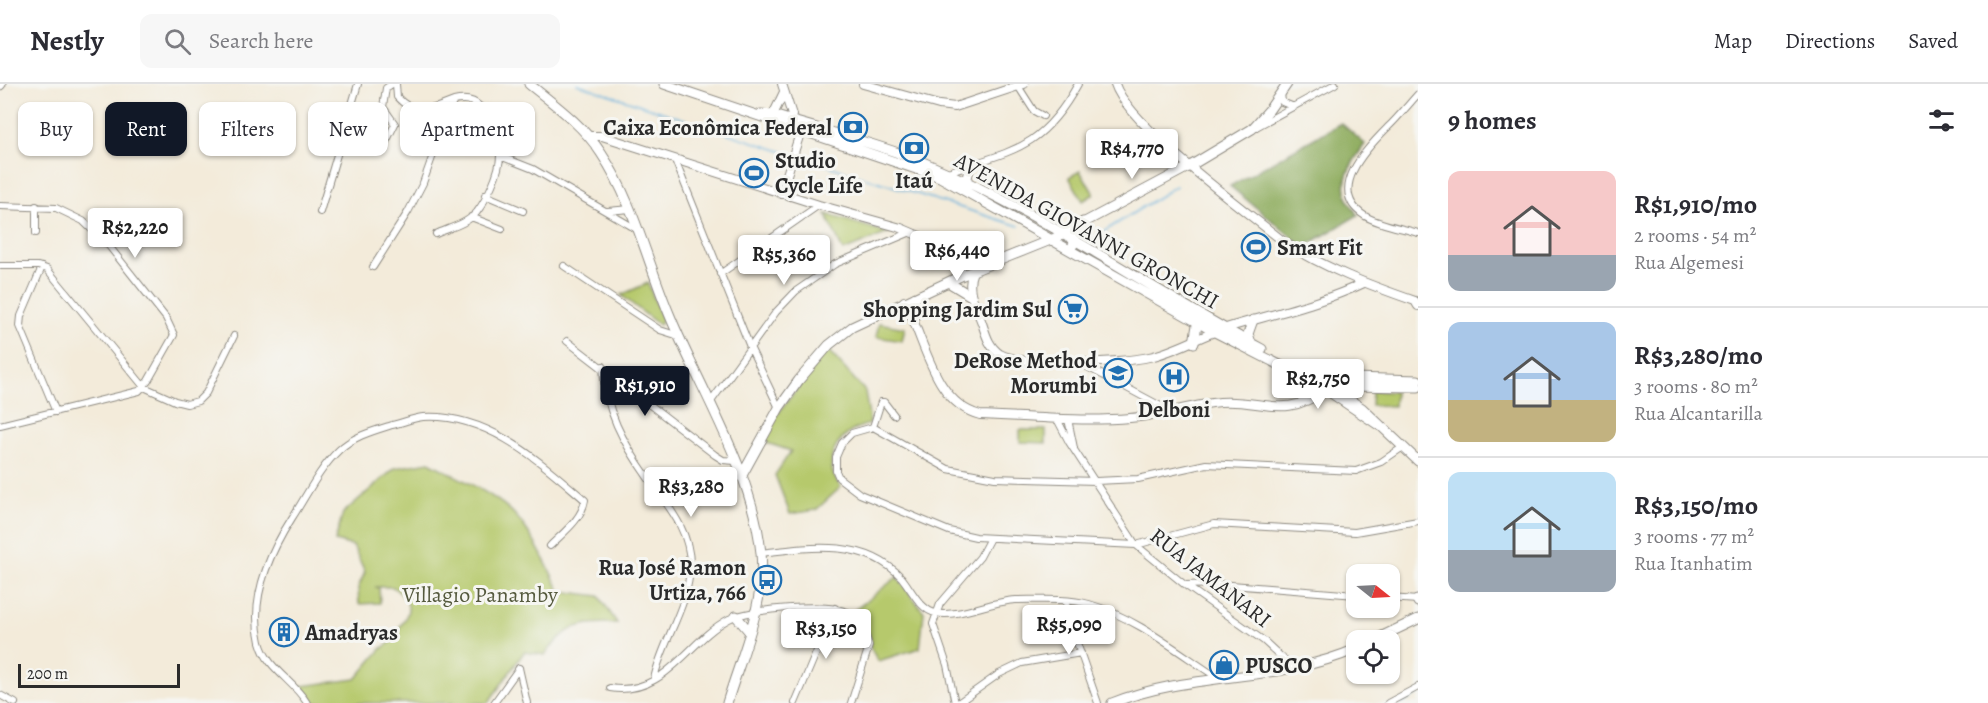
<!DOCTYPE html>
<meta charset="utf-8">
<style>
body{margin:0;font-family:Alegreya,serif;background:#f7f7f7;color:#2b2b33;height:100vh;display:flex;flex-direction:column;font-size:22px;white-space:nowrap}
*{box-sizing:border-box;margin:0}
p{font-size:20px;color:#7c7c81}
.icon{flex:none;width:33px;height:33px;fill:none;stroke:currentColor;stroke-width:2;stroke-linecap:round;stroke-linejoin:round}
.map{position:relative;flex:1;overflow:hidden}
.drawer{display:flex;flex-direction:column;background:#fff;width:570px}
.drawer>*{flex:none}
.hud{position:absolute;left:18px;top:18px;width:570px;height:54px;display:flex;gap:12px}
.needle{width:39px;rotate:108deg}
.buttons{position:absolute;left:1346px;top:480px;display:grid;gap:12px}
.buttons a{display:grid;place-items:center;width:54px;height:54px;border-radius:12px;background:#fff;box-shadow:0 2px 4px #0004;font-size:30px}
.scale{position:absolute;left:18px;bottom:15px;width:162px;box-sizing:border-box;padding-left:6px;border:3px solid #2b2b2b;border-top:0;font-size:16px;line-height:21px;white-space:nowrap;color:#2b2b2b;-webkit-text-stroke:4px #f6f6f2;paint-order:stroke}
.price{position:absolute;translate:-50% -51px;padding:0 14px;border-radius:6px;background:#fff;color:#222;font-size:20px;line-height:39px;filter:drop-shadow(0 2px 3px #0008)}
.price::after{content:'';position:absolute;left:50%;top:36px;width:18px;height:14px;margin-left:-9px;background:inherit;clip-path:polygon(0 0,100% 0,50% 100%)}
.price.current{background:#111827;color:#fff}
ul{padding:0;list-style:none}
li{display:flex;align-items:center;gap:18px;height:150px;padding:0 30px}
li+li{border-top:2px solid #e1e1e2}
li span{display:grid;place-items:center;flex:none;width:168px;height:120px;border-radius:12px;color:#555}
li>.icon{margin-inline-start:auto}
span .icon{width:72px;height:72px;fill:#fffc;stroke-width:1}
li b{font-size:26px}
h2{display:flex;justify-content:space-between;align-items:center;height:72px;padding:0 30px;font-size:26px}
.pill{padding:0 21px;border-radius:12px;background:#fff;box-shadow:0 2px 4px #0004;font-size:21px;line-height:54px}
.pill.current{background:#111827;color:#fff}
header{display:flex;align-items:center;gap:36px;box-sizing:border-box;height:84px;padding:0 30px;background:#fff;border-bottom:2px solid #e1e1e2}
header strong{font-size:28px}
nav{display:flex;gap:33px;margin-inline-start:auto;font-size:21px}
.search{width:420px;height:54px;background:#f7f7f7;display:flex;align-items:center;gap:15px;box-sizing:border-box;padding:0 21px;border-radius:12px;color:#7c7c81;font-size:22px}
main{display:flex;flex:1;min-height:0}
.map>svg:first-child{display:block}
.green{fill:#b6c96c;stroke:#707a4c;stroke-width:1.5}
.forest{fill:#90ad60;stroke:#5e6c46;stroke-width:1.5}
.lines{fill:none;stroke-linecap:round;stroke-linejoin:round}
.stream{stroke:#64b0dd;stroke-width:1.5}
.minor-casing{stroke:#8f8b82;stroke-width:8}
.tertiary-casing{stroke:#8f8b82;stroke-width:10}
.secondary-casing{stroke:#8f8b82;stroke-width:11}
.primary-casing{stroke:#8f8b82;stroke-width:11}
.minor{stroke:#fff;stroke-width:6}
.tertiary{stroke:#fff;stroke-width:8}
.secondary{stroke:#fff;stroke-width:9}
.primary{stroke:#fff;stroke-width:9}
.labels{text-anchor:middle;stroke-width:6;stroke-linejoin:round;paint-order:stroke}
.poi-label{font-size:22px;font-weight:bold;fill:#2b2b2b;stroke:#f6f6f2;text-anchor:end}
.street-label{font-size:22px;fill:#2b2b2b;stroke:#f6f6f2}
.park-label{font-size:22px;fill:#555a3e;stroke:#f6f6f2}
</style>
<header>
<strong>Nestly</strong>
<div class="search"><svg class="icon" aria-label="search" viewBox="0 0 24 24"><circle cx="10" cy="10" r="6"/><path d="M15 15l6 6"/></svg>Search here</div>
<nav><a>Map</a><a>Directions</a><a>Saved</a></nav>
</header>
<main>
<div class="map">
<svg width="1418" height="619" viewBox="0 0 1418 619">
<rect width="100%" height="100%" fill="#f6f6f2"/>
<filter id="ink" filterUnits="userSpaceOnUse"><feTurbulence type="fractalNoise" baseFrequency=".0167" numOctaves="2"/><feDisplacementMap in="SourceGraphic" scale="12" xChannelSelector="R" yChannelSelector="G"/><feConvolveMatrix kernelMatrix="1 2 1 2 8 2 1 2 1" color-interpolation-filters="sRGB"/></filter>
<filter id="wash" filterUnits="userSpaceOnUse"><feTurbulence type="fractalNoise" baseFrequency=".008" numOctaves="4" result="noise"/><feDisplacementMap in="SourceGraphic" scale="24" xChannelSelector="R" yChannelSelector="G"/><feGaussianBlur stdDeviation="1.35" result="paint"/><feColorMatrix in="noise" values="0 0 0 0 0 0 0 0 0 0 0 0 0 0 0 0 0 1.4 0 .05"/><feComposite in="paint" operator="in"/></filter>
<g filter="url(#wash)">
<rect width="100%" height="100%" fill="#f3ebda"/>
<path class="green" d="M1080,87L1094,110L1083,117L1069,93Z
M826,130L888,149L843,167Z
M648,199L662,236L659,241L621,211Z
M879,239L905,244L902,257L876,253Z
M827,265L865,307L870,340C840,346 818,376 841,403L816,426L790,430L775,391L791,367L761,357L777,331Z
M1372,307L1395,308L1394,322L1371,321Z
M1020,346H1046V359L1020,358Z
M429,378C453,391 499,412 516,432C535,454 547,482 560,507L599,512L617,539C578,539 569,540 545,571L524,568L488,619H311L301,602L356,595L382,564L399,553V544C413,526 411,517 393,503H375L379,504L380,519L359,520L358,504L365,488L353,462L335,457L343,429L395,384Z
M897,493L924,528L920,564L878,577L851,529Z"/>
<path class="forest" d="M1341,39L1365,60C1347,85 1335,104 1358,131L1304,163L1230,102Z"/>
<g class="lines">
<path class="stream" d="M577,0L790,70
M797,72L1019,142
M1060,155L1070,158
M1086,159L1176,102
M1402,619L1418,610"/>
</g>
</g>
<g filter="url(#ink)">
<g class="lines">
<g class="minor-casing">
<path id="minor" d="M396,0L397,13C415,33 432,26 454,17
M1018,2L1034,27L1043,32
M1281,9L1282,18L1294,23
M1418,10C1408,21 1398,34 1387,44C1367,64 1325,107 1365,132C1380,141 1402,144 1418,149
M1256,43L1335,0
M387,56L395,40L383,23L386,4L392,0
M500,72L533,85L638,146
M675,76L750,263L779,324
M945,89C1012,66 1041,67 1078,0
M485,111L523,127
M0,122L56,124L83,137L109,162L166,234L174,251L148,297L139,307L0,341
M608,127L630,125
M320,128L358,0
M471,133L502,145
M36,149V122
M0,182H38L47,185L144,303L175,317L187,320L198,317L206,309L234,252
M564,182L660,246L679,252
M42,183L21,232L20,242L56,328
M373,183L408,128L423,99L449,26L454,17C480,11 486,29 494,50C496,57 500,65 500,72C500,88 486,116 477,128C467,140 449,144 436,150
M720,190L819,121
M567,257L715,371L723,376L735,377
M1080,279L1170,327
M603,282C604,325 624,360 648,394C668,422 691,447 690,483C689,522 662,557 654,595
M710,319L776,228L796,207L835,180L911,148
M1057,335L1069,358L1136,461L1185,501L1264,557L1293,584
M1068,335L1074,364
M873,343L881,318H884L894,331
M1403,363L1381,378L1356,387L1206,380L1138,395L1096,397L995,394L948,385L873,343L852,349L842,359L836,373V387L839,394L860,410L949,447L976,453L1136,461L1214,440L1355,448L1418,437
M761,469C809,463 866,454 902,494C911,505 921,527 936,529C959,534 991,517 1016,516C1038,516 1067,514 1089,520C1135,533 1178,568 1218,594
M1185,501L1218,500L1356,511
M1389,514L1418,516
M1066,518L1068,533L1098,619
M519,584L527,619
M610,604C665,613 687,557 729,535C749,525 832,517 851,530C861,537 866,550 869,562L851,619
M0,611L15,619
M307,619C293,596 267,585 260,558C249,514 269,470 292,434C307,411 319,385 339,366C354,352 373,347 392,341C402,339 413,334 423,333C488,329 539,377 585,416C582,435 564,448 550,462
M494,619L519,584
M795,619L835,524
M955,619L947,581L933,540L940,520L980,473L990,454
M958,619L999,590L1022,579L1081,569
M1388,619L1418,603"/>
</g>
<g class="tertiary-casing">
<path id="tertiary" d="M782,0L792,31L787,40
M863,0L939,21L955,23L1024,0
M1115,0C1128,41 1246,127 1284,158C1324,184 1369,201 1415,217L1418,222
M771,35L784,8
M588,52H602L819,121L901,144L945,163L954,172L963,191
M781,110L801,46
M973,187C965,206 976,222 982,239C986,251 989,263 1000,270C1022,283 1123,279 1149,273C1177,267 1199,252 1226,244C1272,230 1320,220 1364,199
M904,217C925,254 933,319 980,331C1030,333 1081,338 1130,334C1161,332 1190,321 1220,318C1264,315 1284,336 1325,306
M915,235V213
M1302,317L1319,301"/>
</g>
<g class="secondary-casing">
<path id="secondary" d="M529,0C555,21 583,41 601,69C634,118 647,178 670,232C701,307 753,388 761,469C766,519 741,572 727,619
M948,198L971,212
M1321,300L1353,294L1418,296
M1328,306L1345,302L1418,303
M741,393L779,324L799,296L829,261L852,243L963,191L1053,155L1190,82L1252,45L1269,26L1287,0
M1417,516L1418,518
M736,532L748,546
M1374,556L1418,535
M1112,619C1191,587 1279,599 1356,565"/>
</g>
<g class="primary-casing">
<path id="primary" d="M664,0L940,93L1215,248L1319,301L1380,342
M0,1L1,0
M761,30L773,31C823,47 877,59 925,79C1043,129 1149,205 1262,265
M966,98L970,82
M1073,161L1077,147L1083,138
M1194,259L1198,235
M1251,259L1248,250L1253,236
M1314,292L1362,324L1418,377"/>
</g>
<use href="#minor" class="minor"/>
<use href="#tertiary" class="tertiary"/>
<use href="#secondary" class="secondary"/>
<use href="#primary" class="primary"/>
</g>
</g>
<defs>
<g id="bank-ring" transform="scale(1.5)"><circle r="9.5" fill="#f6f6f2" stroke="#1f6fb2" stroke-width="1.5"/><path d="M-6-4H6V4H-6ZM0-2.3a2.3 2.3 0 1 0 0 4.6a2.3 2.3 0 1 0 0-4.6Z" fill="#1f6fb2"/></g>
<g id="stadium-ring" transform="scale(1.5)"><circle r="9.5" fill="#f6f6f2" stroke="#1f6fb2" stroke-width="1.5"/><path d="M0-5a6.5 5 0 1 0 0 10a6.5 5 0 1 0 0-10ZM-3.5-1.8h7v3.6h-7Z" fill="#1f6fb2"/></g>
<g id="supermarket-ring" transform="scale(1.5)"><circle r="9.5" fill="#f6f6f2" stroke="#1f6fb2" stroke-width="1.5"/><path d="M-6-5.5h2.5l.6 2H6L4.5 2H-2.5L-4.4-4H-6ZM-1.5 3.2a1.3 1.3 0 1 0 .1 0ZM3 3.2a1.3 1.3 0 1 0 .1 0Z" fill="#1f6fb2"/></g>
<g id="university-ring" transform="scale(1.5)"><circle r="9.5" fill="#f6f6f2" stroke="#1f6fb2" stroke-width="1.5"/><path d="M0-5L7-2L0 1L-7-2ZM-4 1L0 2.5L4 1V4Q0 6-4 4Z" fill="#1f6fb2"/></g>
<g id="hospital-ring" transform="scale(1.5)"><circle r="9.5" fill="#f6f6f2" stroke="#1f6fb2" stroke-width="1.5"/><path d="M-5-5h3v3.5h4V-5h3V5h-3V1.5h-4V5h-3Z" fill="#1f6fb2"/></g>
<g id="bus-ring" transform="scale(1.5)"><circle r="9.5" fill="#f6f6f2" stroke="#1f6fb2" stroke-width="1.5"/><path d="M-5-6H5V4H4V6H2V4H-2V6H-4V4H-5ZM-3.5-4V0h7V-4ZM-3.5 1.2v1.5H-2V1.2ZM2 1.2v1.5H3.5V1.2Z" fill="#1f6fb2"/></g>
<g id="building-ring" transform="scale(1.5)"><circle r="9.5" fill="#f6f6f2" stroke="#1f6fb2" stroke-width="1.5"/><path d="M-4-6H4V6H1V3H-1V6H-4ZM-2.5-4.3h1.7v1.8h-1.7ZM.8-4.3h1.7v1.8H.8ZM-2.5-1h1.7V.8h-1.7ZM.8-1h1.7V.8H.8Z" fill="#1f6fb2"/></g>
<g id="shop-ring" transform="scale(1.5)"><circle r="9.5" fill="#f6f6f2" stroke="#1f6fb2" stroke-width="1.5"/><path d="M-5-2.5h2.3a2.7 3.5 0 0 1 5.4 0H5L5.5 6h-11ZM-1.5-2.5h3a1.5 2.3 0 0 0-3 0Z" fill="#1f6fb2"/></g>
</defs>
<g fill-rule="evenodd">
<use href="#bank-ring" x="853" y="43"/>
<use href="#bank-ring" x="914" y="64"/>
<use href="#stadium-ring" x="754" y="89"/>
<use href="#stadium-ring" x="1256" y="163"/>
<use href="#supermarket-ring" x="1073" y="225"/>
<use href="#university-ring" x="1118" y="289"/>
<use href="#hospital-ring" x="1174" y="293"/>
<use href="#bus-ring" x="767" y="496"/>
<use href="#building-ring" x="284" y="548"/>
<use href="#shop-ring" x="1224" y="581"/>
</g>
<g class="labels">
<g class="poi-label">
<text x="832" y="51">Caixa Econômica Federal</text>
<text x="775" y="84" text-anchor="start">Studio<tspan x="775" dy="25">Cycle Life</tspan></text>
<text x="914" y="104" text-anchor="middle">Itaú</text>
<text x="1277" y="171" text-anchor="start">Smart Fit</text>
<text x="1052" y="233">Shopping Jardim Sul</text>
<text x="1097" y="284">DeRose Method<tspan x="1097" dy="25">Morumbi</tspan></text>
<text x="1174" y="333" text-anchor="middle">Delboni</text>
<text x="746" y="491">Rua José Ramon<tspan x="746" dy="25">Urtiza, 766</tspan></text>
<text x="305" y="556" text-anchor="start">Amadryas</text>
<text x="1245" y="589" text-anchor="start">PUSCO</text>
</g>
<g class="street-label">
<text transform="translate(1087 146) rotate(29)" y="8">AVENIDA GIOVANNI GRONCHI</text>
<text transform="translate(1211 493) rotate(38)" y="8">RUA JAMANARI</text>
</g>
<g class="park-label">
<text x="480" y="518">Villagio Panamby</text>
</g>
</g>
</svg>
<div class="buttons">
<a><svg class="needle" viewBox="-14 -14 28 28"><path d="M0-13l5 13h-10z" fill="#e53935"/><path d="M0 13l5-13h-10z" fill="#7c7c81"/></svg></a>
<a><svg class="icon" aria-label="locate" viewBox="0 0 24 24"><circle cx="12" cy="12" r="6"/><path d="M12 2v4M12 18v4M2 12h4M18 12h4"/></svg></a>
</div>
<div class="scale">200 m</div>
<b class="price" style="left:1132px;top:96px">R$4,770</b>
<b class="price" style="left:135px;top:175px">R$2,220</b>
<b class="price" style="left:957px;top:198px">R$6,440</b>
<b class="price" style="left:784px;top:202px">R$5,360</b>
<b class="price" style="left:1318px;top:326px">R$2,750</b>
<b class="price current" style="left:645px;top:333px">R$1,910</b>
<b class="price" style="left:691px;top:434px">R$3,280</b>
<b class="price" style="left:1069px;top:572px">R$5,090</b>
<b class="price" style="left:826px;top:576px">R$3,150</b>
<div class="hud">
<a class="pill">Buy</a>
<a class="pill current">Rent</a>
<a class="pill">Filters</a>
<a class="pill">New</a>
<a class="pill">Apartment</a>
</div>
</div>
<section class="drawer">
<h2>9 homes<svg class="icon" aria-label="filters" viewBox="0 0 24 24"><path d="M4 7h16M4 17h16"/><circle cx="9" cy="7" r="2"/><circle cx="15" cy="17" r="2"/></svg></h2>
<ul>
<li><span style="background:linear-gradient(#f6c9c9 70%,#9aa5b1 0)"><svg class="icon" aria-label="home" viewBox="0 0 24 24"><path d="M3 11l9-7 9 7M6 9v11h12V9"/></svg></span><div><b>R$1,910/mo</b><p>2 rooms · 54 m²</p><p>Rua Algemesi</p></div></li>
<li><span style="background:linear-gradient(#a9c7e8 65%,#c2b280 0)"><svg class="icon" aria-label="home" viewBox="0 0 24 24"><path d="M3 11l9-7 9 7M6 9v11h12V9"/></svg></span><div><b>R$3,280/mo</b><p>3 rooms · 80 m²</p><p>Rua Alcantarilla</p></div></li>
<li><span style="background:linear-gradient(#bfe0f5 65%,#9aa5b1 0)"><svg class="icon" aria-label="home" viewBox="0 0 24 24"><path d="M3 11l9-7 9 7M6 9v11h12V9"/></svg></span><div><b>R$3,150/mo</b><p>3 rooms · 77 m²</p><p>Rua Itanhatim</p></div></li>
</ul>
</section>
</main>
